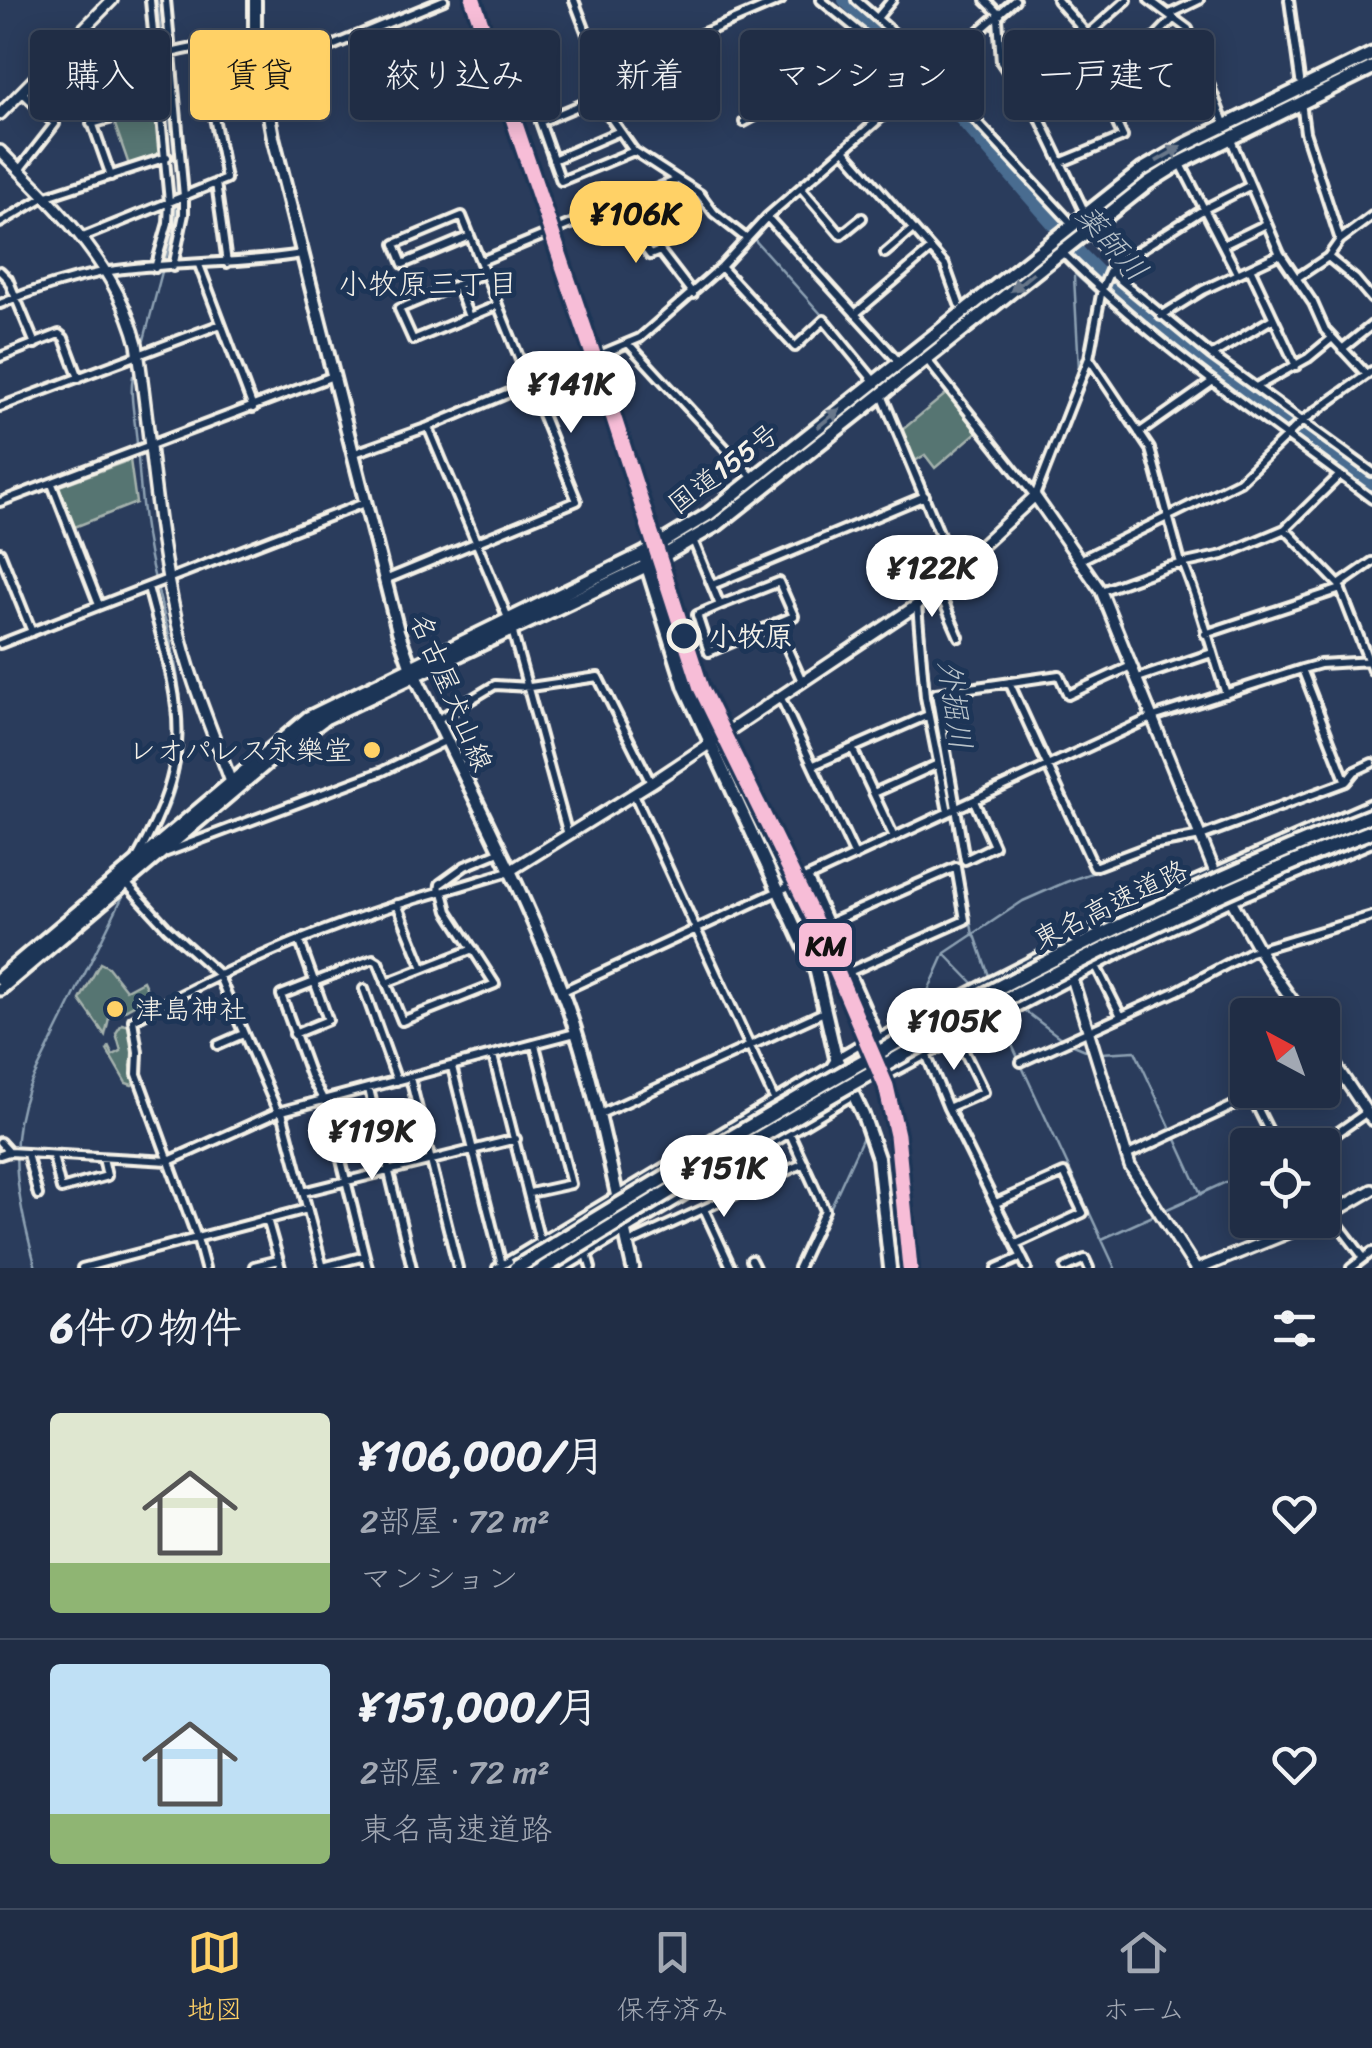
<!DOCTYPE html>
<html lang="ja">
<meta charset="utf-8">
<style>
body{margin:0;font-family:Sriracha,"Klee One",sans-serif;background:#28354c;color:#f1f3f6;height:100vh;display:flex;flex-direction:column;font-size:38px;white-space:nowrap}
*{box-sizing:border-box;margin:0}
p{font-size:32px;color:#a2a8b3}
.icon{flex:none;width:55px;height:55px;fill:none;stroke:currentColor;stroke-width:2;stroke-linecap:round;stroke-linejoin:round}
.map{position:relative;height:1268px;overflow:hidden}
.panel{display:flex;flex-direction:column;background:#202d45;flex:1}
.panel>*{flex:none}
.hud{position:absolute;left:30px;top:30px;width:1312px;height:90px;display:flex;gap:20px}
.needle{width:65px;rotate:319deg}
.buttons{position:absolute;left:1230px;top:998px;display:grid;gap:20px}
.buttons a{display:grid;place-items:center;width:110px;height:110px;border-radius:10px;background:#202d45;box-shadow:0 5px 25px #0003,0 0 0 2px #3d495e;font-size:50px}
.price{position:absolute;translate:-50% -85px;padding:0 22px;border-radius:35px;background:#fff;color:#222;font-size:32px;line-height:65px;filter:drop-shadow(0 2px 5px #0008)}
.price::after{content:'';position:absolute;left:50%;top:60px;width:30px;height:22px;margin-left:-15px;background:inherit;clip-path:polygon(0 0,100% 0,50% 100%)}
.price.current{background:#ffd166;color:#111}
ul{padding:0;list-style:none}
li{display:flex;align-items:center;gap:30px;height:250px;padding:0 50px}
li+li{border-top:2px solid #3d495e}
li span{display:grid;place-items:center;flex:none;width:280px;height:200px;border-radius:10px;color:#555}
li>.icon{margin-inline-start:auto}
span .icon{width:120px;height:120px;fill:#fffc;stroke-width:1}
li b{font-size:42px}
h2{display:flex;justify-content:space-between;align-items:center;height:120px;padding:0 50px;font-size:42px}
.pill{padding:0 35px;border-radius:10px;background:#202d45;box-shadow:0 5px 25px #0003,0 0 0 2px #3d495e;font-size:35px;line-height:90px}
.pill.current{background:#ffd166;color:#111}
.menu{display:flex;justify-content:space-around;align-items:center;height:140px;border-top:2px solid #3d495e;background:#202d45;font-size:28px;color:#a2a8b3}
.menu a{display:grid;justify-items:center;gap:5px}
.menu .current{color:#ffd166}
.map>svg:first-child{display:block}
.green{fill:#567472;stroke:#a5b2ad;stroke-width:2.5}
.lines{fill:none;stroke-linecap:round;stroke-linejoin:round}
.stream{stroke:#8da1b3;stroke-width:2.5}
.river{stroke:#496c90;stroke-width:14}
.minor-casing{stroke:#f4f1e8;stroke-width:14}
.tertiary-casing{stroke:#f4f1e8;stroke-width:16}
.secondary-casing{stroke:#f4f1e8;stroke-width:18}
.trunk-casing{stroke:#f4f1e8;stroke-width:19}
.minor{stroke:#1d3557;stroke-width:6}
.tertiary{stroke:#1d3557;stroke-width:9}
.secondary{stroke:#1d3557;stroke-width:10}
.trunk{stroke:#1d3557;stroke-width:11}
.motorway-bridge-casing{stroke:#f4f1e8;stroke-width:20;stroke-linecap:butt}
.motorway-bridge{stroke:#1d3557;stroke-width:12}
.rail-1-casing{stroke:#1d3557;stroke-width:22}
.rail-1{stroke:#f7bdd7;stroke-width:15}
.oneway{fill:#68778a}
.stop-dot{fill:#1d3557;stroke:#f4f1e8;stroke-width:5}
.poi-dot{fill:#ffd166;stroke:#1d3557;stroke-width:4}
.labels{text-anchor:middle;stroke-width:10;stroke-linejoin:round;paint-order:stroke}
.street-label{font-size:28px;fill:#f4f1e8;stroke:#1d3557}
.stop-label{font-size:28px;font-weight:bold;fill:#f4f1e8;stroke:#1d3557;text-anchor:start}
.poi-label{font-size:28px;fill:#f4f1e8;stroke:#1d3557;text-anchor:end}
.water-label{font-size:30px;font-style:italic;fill:#b8c2c9;stroke:#1d3557}
.neighbourhood-label{font-size:30px;fill:#f4f1e8;stroke:#1d3557}
.line-badge{stroke:#1d3557;stroke-width:4}
.pale-badge-label{font-size:28px;text-anchor:middle;font-weight:bold;fill:#111}
</style>
<div class="map">
<svg width="1372" height="1268" viewBox="0 0 1372 1268">
<rect width="100%" height="100%" fill="#2a3c5c"/>
<filter id="ink" filterUnits="userSpaceOnUse"><feTurbulence type="fractalNoise" baseFrequency=".01" numOctaves="2"/><feDisplacementMap in="SourceGraphic" scale="20" xChannelSelector="R" yChannelSelector="G"/><feConvolveMatrix kernelMatrix="1 2 1 2 8 2 1 2 1" color-interpolation-filters="sRGB"/></filter>
<g filter="url(#ink)">
<path class="green" d="M158,109L164,155L129,165L114,122Z
M947,393L978,431L935,468L925,455L915,461L902,430Z
M130,460L136,503L72,528L59,486Z
M100,963L108,967L126,990L143,981L150,996L123,1011L120,998L114,995L108,998L109,1018L105,1035L80,1000Z
M122,1024L130,1026C135,1038 139,1055 131,1066L136,1082L132,1085L126,1083L107,1050L109,1047L113,1055L121,1051L116,1033Z"/>
<g class="lines">
<path class="stream" d="M157,0L177,179L176,225L165,261
M1294,0L1298,40
M607,93L608,106
M611,113L630,139L652,159
M688,183C709,195 724,216 745,231
M753,238L871,370
M1079,262L1082,256
M1075,274L1096,293
M1104,300L1207,383
M144,340L163,268
M133,376C129,397 136,423 137,445C140,485 143,527 152,567C171,647 203,736 165,815
M1212,386L1248,411
M1295,446L1335,477
M1036,478L1079,369L1074,277
M1340,480L1372,505
M936,534L949,567
M942,589L1019,520
M936,594L927,602L923,613L931,698L973,935
M1210,839L1349,787L1362,771
M975,935L989,976
M946,955L973,983
M1021,1008L1062,1039
M920,1009L945,953L1023,901L1066,882L1156,850L1195,842
M1000,1019L1115,1268
M1069,1043L1088,1051
M1101,1053L1135,1051L1172,1131
M1202,1193L1248,1172
M1165,1210L1201,1194L1175,1137
M828,1213L863,1137
M1102,1239L1155,1215
M36,1268C20,1207 5,1150 28,1089L125,892
M803,1268L826,1216"/>
<path class="river" d="M845,0L916,67L1082,256L1130,304L1372,486"/>
<g class="minor-casing">
<path id="minor" d="M150,0L169,202L168,223L155,268
M166,0L184,196V214L173,267
M574,0L601,71L602,96L608,114L620,131L634,151L700,194L714,213L747,239
M821,0L882,50L917,88
M856,0L898,37L1072,224
M985,0L1000,15
M1057,0L1086,33L1108,71
M1149,0L1188,29L1226,128
M1289,0L1300,80
M1170,14L1199,0
M877,18L892,0
M998,18L1001,62L1041,121L1085,213L1089,229L1109,256L1114,275L1211,355L1372,472
M1087,35L1127,0
M65,46L111,176
M260,71H271L444,0
M78,87C143,57 183,47 254,39
M604,90L699,35L781,0
M602,96L540,122L561,181L634,151
M1301,102L1305,132L1340,240
M744,122L814,84L869,38
M91,124L160,105
M1231,140L1280,254L1313,303L1325,330L1366,374
M845,151L945,265L959,304
M553,160L620,131
M1062,162L1123,137L1096,78L1138,55L1174,18
M1181,164L1237,273
M19,170L55,124L22,92
M216,183L227,263
M801,188L841,235L862,218
M615,207L650,255L660,251L693,294
M1372,216L1340,240L1328,257L1355,279L1372,299
M767,217L899,362
M0,223L44,197L167,157
M83,237L226,179L200,45
M1223,245L1266,224
M1061,251C1155,346 1266,419 1372,499
M885,253L913,229
M481,261L675,181
M199,265L253,408
M721,267L795,347L824,320L874,381
M1250,268L1296,366
M0,271L8,279L35,344
M485,273L399,309L413,340L498,305
M1298,277L1328,257
M457,285L469,317
M0,304C33,290 67,279 103,272C168,261 236,265 302,254
M855,314L931,249
M1161,316L1203,290L1280,254
M628,343L753,478
M1342,349L1372,325
M1212,355L1272,319
M0,357L59,334L64,338L79,378
M1089,358L1150,449L1181,563
M927,360L1034,495
M1256,387L1308,358L1331,339
M882,395L955,571
M0,407L221,324
M428,427L508,618
M1139,433L1213,381
M352,454L428,427L640,338L721,267L767,217L1015,0
M52,484L99,605
M1035,496L1089,358L1102,289L1111,268L1206,208L1249,186
M0,502L333,376
M1285,529L1339,585L1372,670
M693,540L720,605L779,582L794,616L709,652L697,615L720,605
M0,552L32,632
M1082,559L1240,481L1301,422L1372,371
M1183,563C1201,606 1211,650 1226,694
M385,580L577,501L462,216L395,244L403,264L470,236
M712,585L925,496
M1339,585L1372,562
M937,587L959,637
M1101,591L1167,567L1223,555L1285,529L1340,475
M917,605L925,697L948,812
M776,623L802,681
M512,630L568,835
M1205,634L1341,589
M0,644L364,503
M1138,678L1212,653
M1009,682L1094,867L1152,845L1201,836L1346,782L1302,669
M780,696L855,856
M437,720L495,685L530,687L598,677L651,783
M853,750L894,837
M814,765L928,715
M1347,781L1355,771L1372,763
M874,793L938,764
M634,794L825,1210L798,1268
M974,801L994,846L965,860L936,693L1059,675L1068,695L1131,666
M167,852L383,771L445,741
M137,858C200,746 178,703 148,587
M808,877L879,1038L1139,905L1372,803
M127,884L167,928L218,974L278,1112
M441,892L508,872
M397,904L423,968
M829,923L956,867L965,920L851,971
M1096,966L1121,1016
M386,983L473,949
M364,989L397,1081
M563,991L1153,717L1302,669L1320,664L1372,661
M294,1034L328,1020L300,942
M218,1045L243,1034
M926,1054L948,1108L1027,1268
M493,1056L540,1241
M1021,1062L1177,991L1250,952L1372,916
M452,1067L502,1265
M884,1077L1127,950L1230,902L1372,843
M410,1078L458,1268
M369,1089L412,1268
M1268,1090L1252,1097L1276,1145
M326,1100L368,1268
M324,1101L310,1075L281,995L373,959L378,962L402,1021L495,984L448,911L443,892
M948,1108L984,1092L957,1037
M282,1112L323,1268
M598,1115L824,1012
M0,1142L9,1152
M1320,1145L1367,1112
M27,1154L38,1195
M0,1155L9,1152L169,1161L278,1112L575,1033
M53,1156L61,1189L107,1176L103,1158
M1126,1156L1252,1097
M303,1192L516,1139
M530,1193L571,1184L535,1045
M996,1203L1064,1173L1083,1213L1016,1244
M1322,1203L1364,1258
M704,1209L731,1267
M267,1219L281,1268
M629,1243L804,1163
M587,1254L591,1268
M751,1260L755,1268
M254,1266L278,1260
M323,1267L365,1256
M82,1268L307,1209
M205,1268L197,1238L137,1074L138,1052L133,1020C229,967 333,922 439,892L440,884L465,866L499,852
M497,1268L830,1067L836,1058L877,1034
M564,1268L853,1095
M997,1268L1022,1257
M1065,1268L1085,1259L1089,1268
M1351,1268L1372,1252"/>
</g>
<g class="tertiary-casing">
<path id="tertiary" d="M0,114L112,0
M0,151C57,208 116,263 137,344C151,437 156,532 177,623C189,678 212,730 231,782
M508,872L651,783L917,605L1035,496L1101,591L1214,870L1268,966L1303,1015
M1056,946L1072,978L1130,1166L1195,1268
M1322,1045L1372,1120
M1322,1219L1372,1190
M1201,1268L1320,1220"/>
</g>
<g class="secondary-casing">
<path id="secondary" d="M255,0V39L273,137L398,631L410,665C461,772 518,878 561,989C595,1078 612,1176 633,1268
M643,554L685,688L816,972L836,1058L863,1115L878,1158L890,1268"/>
</g>
<g class="trunk-casing">
<path id="trunk" d="M0,978L308,718L643,554L709,514L1142,170L1185,145L1372,54
M0,989L276,755L325,718L646,566L718,524L1148,183L1180,163L1372,68"/>
</g>
<use href="#minor" class="minor"/>
<use href="#tertiary" class="tertiary"/>
<use href="#secondary" class="secondary"/>
<use href="#trunk" class="trunk"/>
<g class="motorway-bridge-casing">
<path id="motorway-bridge" d="M516,1268C791,1098 1070,933 1372,815
M544,1268C810,1103 1080,944 1372,831"/>
</g>
<use href="#motorway-bridge" class="motorway-bridge"/>
<g class="rail-1-casing">
<path id="rail-1" d="M473,0L600,375L701,688L816,923L886,1086L897,1135L910,1268"/>
</g>
<use href="#rail-1" class="rail-1"/>
</g>
<defs><path id="oneway-solid" d="M-6-.8H1V-3.2L6.5 0L1 3.2V.8H-6Z" transform="scale(2.5)"/></defs>
<g class="oneway">
<use href="#oneway-solid" transform="translate(1169 154) rotate(-30)"/>
<use href="#oneway-solid" transform="translate(1022 282) rotate(141)"/>
<use href="#oneway-solid" transform="translate(829 418) rotate(-39)"/>
</g>
</g>
<circle class="stop-dot" cx="684" cy="636" r="15"/>
<g class="poi-dot">
<circle cx="372" cy="750" r="10"/>
<circle cx="115" cy="1009" r="10"/>
</g>
<g class="labels">
<g class="street-label">
<text transform="translate(723 468) rotate(-37)" y="10">国道155号</text>
<text transform="translate(452 692) rotate(67)" y="10">名古屋犬山線</text>
<text transform="translate(1110 904) rotate(-26)" y="10">東名高速道路</text>
</g>
<g class="stop-label">
<text x="709" y="646">小牧原</text>
</g>
<g class="poi-label">
<text x="352" y="760">レオパレス永樂堂</text>
<text x="135" y="1019" text-anchor="start">津島神社</text>
</g>
<g class="water-label">
<text transform="translate(1112 243) rotate(48)" y="10">薬師川</text>
<text transform="translate(955 705) rotate(82)" y="10">外掘川</text>
</g>
<g class="neighbourhood-label">
<text x="428" y="294">小牧原三丁目</text>
</g>
</g>
<rect class="line-badge" x="797" y="921" width="57" height="48" rx="10" fill="#f7bdd7"/>
<g class="pale-badge-label">
<text x="826" y="955">KM</text>
</g>
</svg>
<div class="buttons">
<a><svg class="needle" viewBox="-14 -14 28 28"><path d="M0-13l5 13h-10z" fill="#e53935"/><path d="M0 13l5-13h-10z" fill="#a2a8b3"/></svg></a>
<a><svg class="icon" aria-label="locate" viewBox="0 0 24 24"><circle cx="12" cy="12" r="6"/><path d="M12 2v4M12 18v4M2 12h4M18 12h4"/></svg></a>
</div>
<b class="price current" style="left:636px;top:266px">¥106K</b>
<b class="price" style="left:571px;top:436px">¥141K</b>
<b class="price" style="left:932px;top:620px">¥122K</b>
<b class="price" style="left:954px;top:1073px">¥105K</b>
<b class="price" style="left:372px;top:1183px">¥119K</b>
<b class="price" style="left:724px;top:1220px">¥151K</b>
<div class="hud">
<a class="pill">購入</a>
<a class="pill current">賃貸</a>
<a class="pill">絞り込み</a>
<a class="pill">新着</a>
<a class="pill">マンション</a>
<a class="pill">一戸建て</a>
</div>
</div>
<section class="panel">
<h2>6件の物件<svg class="icon" aria-label="filters" viewBox="0 0 24 24"><path d="M4 7h16M4 17h16"/><circle cx="9" cy="7" r="2"/><circle cx="15" cy="17" r="2"/></svg></h2>
<ul>
<li><span style="background:linear-gradient(#dfe7d0 75%,#8fb573 0)"><svg class="icon" aria-label="home" viewBox="0 0 24 24"><path d="M3 11l9-7 9 7M6 9v11h12V9"/></svg></span><div><b>¥106,000/月</b><p>2部屋 · 72 m²</p><p>マンション</p></div><svg class="icon" aria-label="heart" viewBox="0 0 24 24"><path d="M12 20l-8-8c-3-5 5-10 8-4 3-6 11-1 8 4z"/></svg></li>
<li><span style="background:linear-gradient(#bfe0f5 75%,#8fb573 0)"><svg class="icon" aria-label="home" viewBox="0 0 24 24"><path d="M3 11l9-7 9 7M6 9v11h12V9"/></svg></span><div><b>¥151,000/月</b><p>2部屋 · 72 m²</p><p>東名高速道路</p></div><svg class="icon" aria-label="heart" viewBox="0 0 24 24"><path d="M12 20l-8-8c-3-5 5-10 8-4 3-6 11-1 8 4z"/></svg></li>
</ul>
</section>
<nav class="menu">
<a class="current"><svg class="icon" aria-label="map" viewBox="0 0 24 24"><path d="M3 6l6-2 6 2 6-2v14l-6 2-6-2-6 2zM9 4v14M15 6v14"/></svg>地図</a>
<a><svg class="icon" aria-label="saved" viewBox="0 0 24 24"><path d="M7 4h10v16l-5-4-5 4z"/></svg>保存済み</a>
<a><svg class="icon" aria-label="home" viewBox="0 0 24 24"><path d="M3 11l9-7 9 7M6 9v11h12V9"/></svg>ホーム</a>
</nav>
